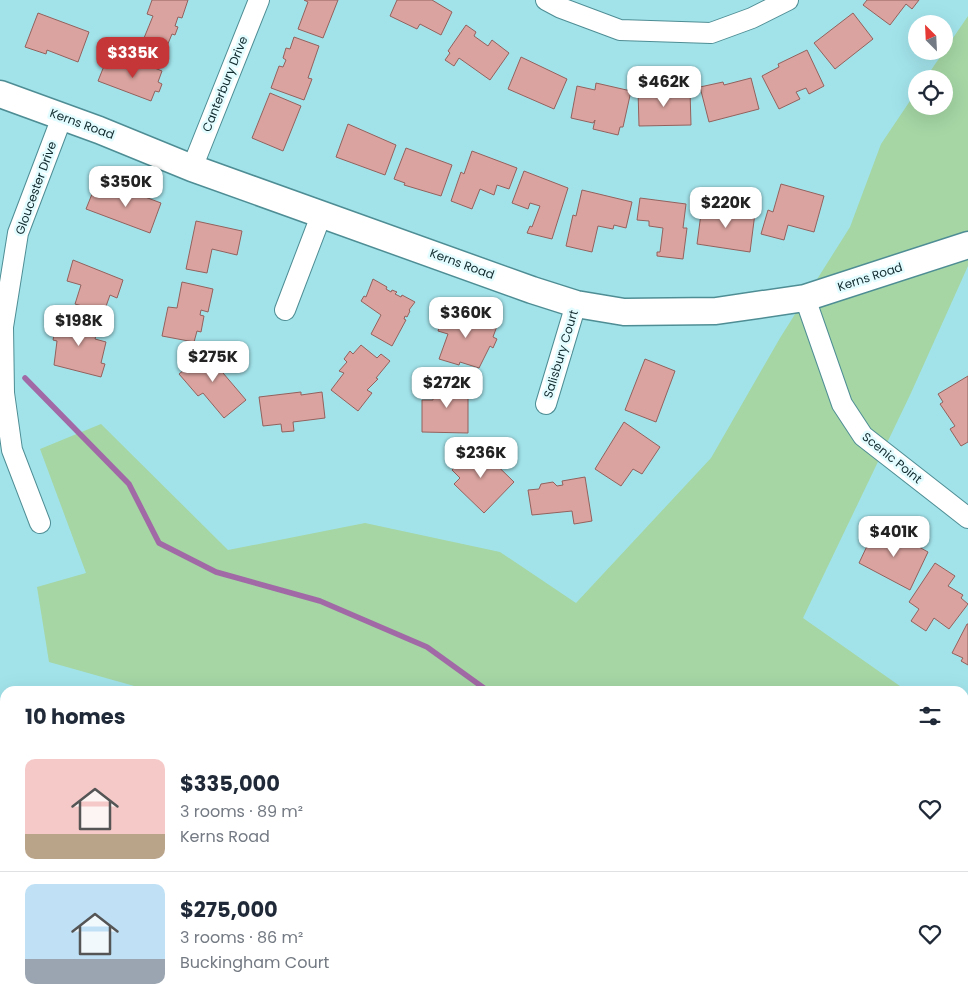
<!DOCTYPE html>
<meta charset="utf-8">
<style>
body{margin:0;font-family:Poppins,sans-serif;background:#f6f6f7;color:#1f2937;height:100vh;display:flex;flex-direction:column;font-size:19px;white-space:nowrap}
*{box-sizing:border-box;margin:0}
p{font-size:16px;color:#747a83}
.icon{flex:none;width:28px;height:28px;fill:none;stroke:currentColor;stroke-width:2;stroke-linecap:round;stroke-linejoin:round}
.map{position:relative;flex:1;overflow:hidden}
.panel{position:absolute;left:0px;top:686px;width:969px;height:321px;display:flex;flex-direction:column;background:#fff;border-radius:15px 15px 0 0;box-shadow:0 5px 20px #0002}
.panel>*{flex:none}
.needle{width:32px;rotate:336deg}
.buttons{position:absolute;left:908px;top:15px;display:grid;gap:10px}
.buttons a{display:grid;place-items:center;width:45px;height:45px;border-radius:50%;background:#fff;box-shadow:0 5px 20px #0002;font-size:25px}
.price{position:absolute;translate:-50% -42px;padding:0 11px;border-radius:10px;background:#fff;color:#222;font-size:16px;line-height:32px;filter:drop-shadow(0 1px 2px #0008)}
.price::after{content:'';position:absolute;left:50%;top:30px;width:15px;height:11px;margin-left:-8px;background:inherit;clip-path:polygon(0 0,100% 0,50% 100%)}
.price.selected{background:#c53639;color:#fff}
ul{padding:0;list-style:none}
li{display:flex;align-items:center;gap:15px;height:125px;padding:0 25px}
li+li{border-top:1px solid #e0e1e3}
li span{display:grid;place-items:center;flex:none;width:140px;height:100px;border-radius:10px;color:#555}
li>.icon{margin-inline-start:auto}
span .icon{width:60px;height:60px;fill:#fffc;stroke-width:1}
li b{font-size:21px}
h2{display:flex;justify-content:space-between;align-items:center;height:60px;padding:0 25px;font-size:21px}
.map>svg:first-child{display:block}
.green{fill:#a5d6a4}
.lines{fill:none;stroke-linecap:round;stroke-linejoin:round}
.stream{stroke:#a169a5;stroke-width:5.5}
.building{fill:#daa39f;stroke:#93615d}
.minor-casing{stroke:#4e8d94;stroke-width:22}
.tertiary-casing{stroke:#4e8d94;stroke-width:29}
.path{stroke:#74a8ae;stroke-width:3;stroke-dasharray:1 4;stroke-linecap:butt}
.minor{stroke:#fff;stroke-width:20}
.tertiary{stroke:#fff;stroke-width:26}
.labels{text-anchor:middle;stroke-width:5;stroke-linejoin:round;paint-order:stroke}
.street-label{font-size:12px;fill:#102a2d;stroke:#e3fcff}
</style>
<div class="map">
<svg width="968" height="1007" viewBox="0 0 968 1007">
<rect width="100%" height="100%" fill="#a2e3ea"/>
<path class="green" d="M968,16V266L911,393L803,618L907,691H152L49,662L37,587L86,573L40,449L101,424L228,550L365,523L500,552L576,603L711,458L780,338L850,227L881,144L916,92V106H944V79H925Z
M964,731L968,734V1007H179L173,1003L964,1002Z"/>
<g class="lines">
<path class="stream" d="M25,378L129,484L159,543L216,572L320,601L427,647L488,691
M0,876L5,877
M964,904L968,903
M299,1002L304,1007
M821,1007L824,1002"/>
</g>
<path class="building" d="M152,0H188L182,18L178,17L175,26L178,27L175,35L172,34L167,46L144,38L153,16L147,14Z
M304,0H338L323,38L298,29L308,2Z
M397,0H432L452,12L441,35L420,24L417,29L390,16Z
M867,0H919L912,9L906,4L890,25L863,5Z
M38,13L89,32L78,62L47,50L46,54L25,47Z
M853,13L873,39L835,69L814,43Z
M466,25L476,32L474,36L488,46L492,40L509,53L490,80L459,58L454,66L445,60L450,53L448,51Z
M294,37L319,46L308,78L312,79L304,100L271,88L279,66L283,67L286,60L283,58L286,48L290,49Z
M807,50L824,86L809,94L806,88L796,92L800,99L779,109L762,76L779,67L778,64Z
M521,57L567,79L554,109L508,89Z
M106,61L133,71L137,61L162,71L158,82L162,84L159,92L155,91L151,101L98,81Z
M751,78L759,109L709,122L700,87L723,82L724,85Z
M596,83L631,91L623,127H620L618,135L593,129L595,120L593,123L571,118L577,86L595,90Z
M672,89V91H690L691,125L639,126L638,90Z
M270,93L301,106L283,151L252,138Z
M348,124L396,145L385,175L336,157Z
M406,148L452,165L441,196L404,185L405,183L394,179Z
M472,151L517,168L509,189L497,185L494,195L480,189L472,209L451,201L461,172L464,174Z
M524,171L568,188L552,239L527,233L530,226L532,227L540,206L530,203L528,209L512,203Z
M781,184L824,196L814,232L788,225L784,240L761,234L768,210L773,212Z
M116,186L161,203L150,233L86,209L94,189L112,196Z
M582,190L632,202L626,228L614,225L613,229L598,226L592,252L566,246L573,215L576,216Z
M640,198L686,204L683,228H687L683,259L657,256V252H660L663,228L649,226V221L637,220Z
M702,206L755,213L750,252L697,244Z
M196,221L242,231L237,255L212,249L207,273L186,269Z
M73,260L123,280L117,298L110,295L104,312L75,304L81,285L67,281Z
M373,279L387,287L386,289L391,292L392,290L397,292L395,294L401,297L402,295L415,302L409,310L410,311L407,317L405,316L404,319L406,320L392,346L371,334L381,315L361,301L364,296L366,297Z
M182,282L213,289L208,312L201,310L200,315L204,316L201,332L197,331L194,342L162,336L168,307L177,308Z
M445,308L497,326L493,337L497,339L493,348L490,346L479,368L460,362L459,365L439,359L448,334L438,331Z
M58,317L98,327L95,339L106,342L101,363L105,364L101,377L54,365L57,341L53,340Z
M361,345L377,358L381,354L390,361L376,378L378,379L367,390L372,393L358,411L331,390L344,373L339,371L347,362L344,359L350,351L353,354Z
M211,348L228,368L223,373L246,400L224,418L203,393L198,396L179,374Z
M645,359L675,371L656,422L625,410Z
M968,376V442L961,446L950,429L955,426L940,404L943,402L938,394Z
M433,382H468V433L422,432V400H433Z
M301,392V395L322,392L325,418L293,422L294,431L282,432L281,424L263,426L259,397Z
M624,422L660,447L642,474L633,469L621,486L595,469Z
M476,445L514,482L484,513L454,484L460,478L452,470Z
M585,477L592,521L574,524L572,511L532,515L528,490L539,489L541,484L553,482L557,486L563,485L562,481Z
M877,525L896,535L895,537L900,540L901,537L928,552L910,590L859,563Z
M935,563L955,576L948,586L963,595L961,598L968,604L949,629L934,618L926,631L911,621L919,609L909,602Z
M967,624H968V665L961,661L963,658L952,653Z
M0,701L5,703V735L0,734Z"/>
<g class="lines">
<g class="minor-casing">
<path id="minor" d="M546,0L561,8L620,30L711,33L752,18L788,0
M192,168L259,0
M805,298L842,404L863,436L968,518
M285,310L322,213
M546,404L576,304
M40,523L12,450L4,393L3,327L18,233L62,117"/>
</g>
<g class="tertiary-casing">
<path id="tertiary" d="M0,94L99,130L192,168L532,290L576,304L624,312L716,311L805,298L968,245"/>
</g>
<path class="path" d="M921,1002L926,1007
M841,1007L844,1002"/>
<use href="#minor" class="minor"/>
<use href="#tertiary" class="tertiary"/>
</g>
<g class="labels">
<g class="street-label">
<text transform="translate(225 84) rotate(-68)" y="4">Canterbury Drive</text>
<text transform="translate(82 124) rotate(20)" y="4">Kerns Road</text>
<text transform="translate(36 188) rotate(-70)" y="4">Gloucester Drive</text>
<text transform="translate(462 264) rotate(20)" y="4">Kerns Road</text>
<text transform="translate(870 277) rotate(-18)" y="4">Kerns Road</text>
<text transform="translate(561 354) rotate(-73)" y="4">Salisbury Court</text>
<text transform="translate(892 458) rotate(39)" y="4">Scenic Point</text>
</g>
</g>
</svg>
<div class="buttons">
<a><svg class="needle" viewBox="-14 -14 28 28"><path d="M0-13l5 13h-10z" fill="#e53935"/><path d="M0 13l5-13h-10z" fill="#747a83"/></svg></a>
<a><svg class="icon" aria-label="locate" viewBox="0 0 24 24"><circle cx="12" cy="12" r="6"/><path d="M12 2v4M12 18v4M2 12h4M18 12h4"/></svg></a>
</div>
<b class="price selected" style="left:133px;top:79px">$335K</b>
<b class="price" style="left:664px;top:108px">$462K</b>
<b class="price" style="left:126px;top:208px">$350K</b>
<b class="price" style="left:726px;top:229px">$220K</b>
<b class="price" style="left:466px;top:339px">$360K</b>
<b class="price" style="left:79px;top:347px">$198K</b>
<b class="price" style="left:213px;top:383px">$275K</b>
<b class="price" style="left:447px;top:409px">$272K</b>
<b class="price" style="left:481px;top:479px">$236K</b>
<b class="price" style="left:894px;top:558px">$401K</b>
<section class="panel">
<h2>10 homes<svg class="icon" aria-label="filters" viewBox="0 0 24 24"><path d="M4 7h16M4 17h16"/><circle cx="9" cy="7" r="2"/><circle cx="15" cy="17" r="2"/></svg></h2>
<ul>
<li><span style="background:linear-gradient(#f6c9c9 75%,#b9a48a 0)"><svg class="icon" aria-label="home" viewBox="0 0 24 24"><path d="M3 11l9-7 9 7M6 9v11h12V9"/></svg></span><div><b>$335,000</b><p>3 rooms · 89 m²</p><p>Kerns Road</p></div><svg class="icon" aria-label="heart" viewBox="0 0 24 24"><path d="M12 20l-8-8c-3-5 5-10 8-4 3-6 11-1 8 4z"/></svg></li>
<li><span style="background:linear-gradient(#bfe0f5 75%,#9aa5b1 0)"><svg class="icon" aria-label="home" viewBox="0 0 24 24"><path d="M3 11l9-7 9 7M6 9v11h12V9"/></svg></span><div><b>$275,000</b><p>3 rooms · 86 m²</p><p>Buckingham Court</p></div><svg class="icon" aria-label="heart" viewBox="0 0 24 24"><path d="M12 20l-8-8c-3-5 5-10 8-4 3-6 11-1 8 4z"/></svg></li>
</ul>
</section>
</div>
